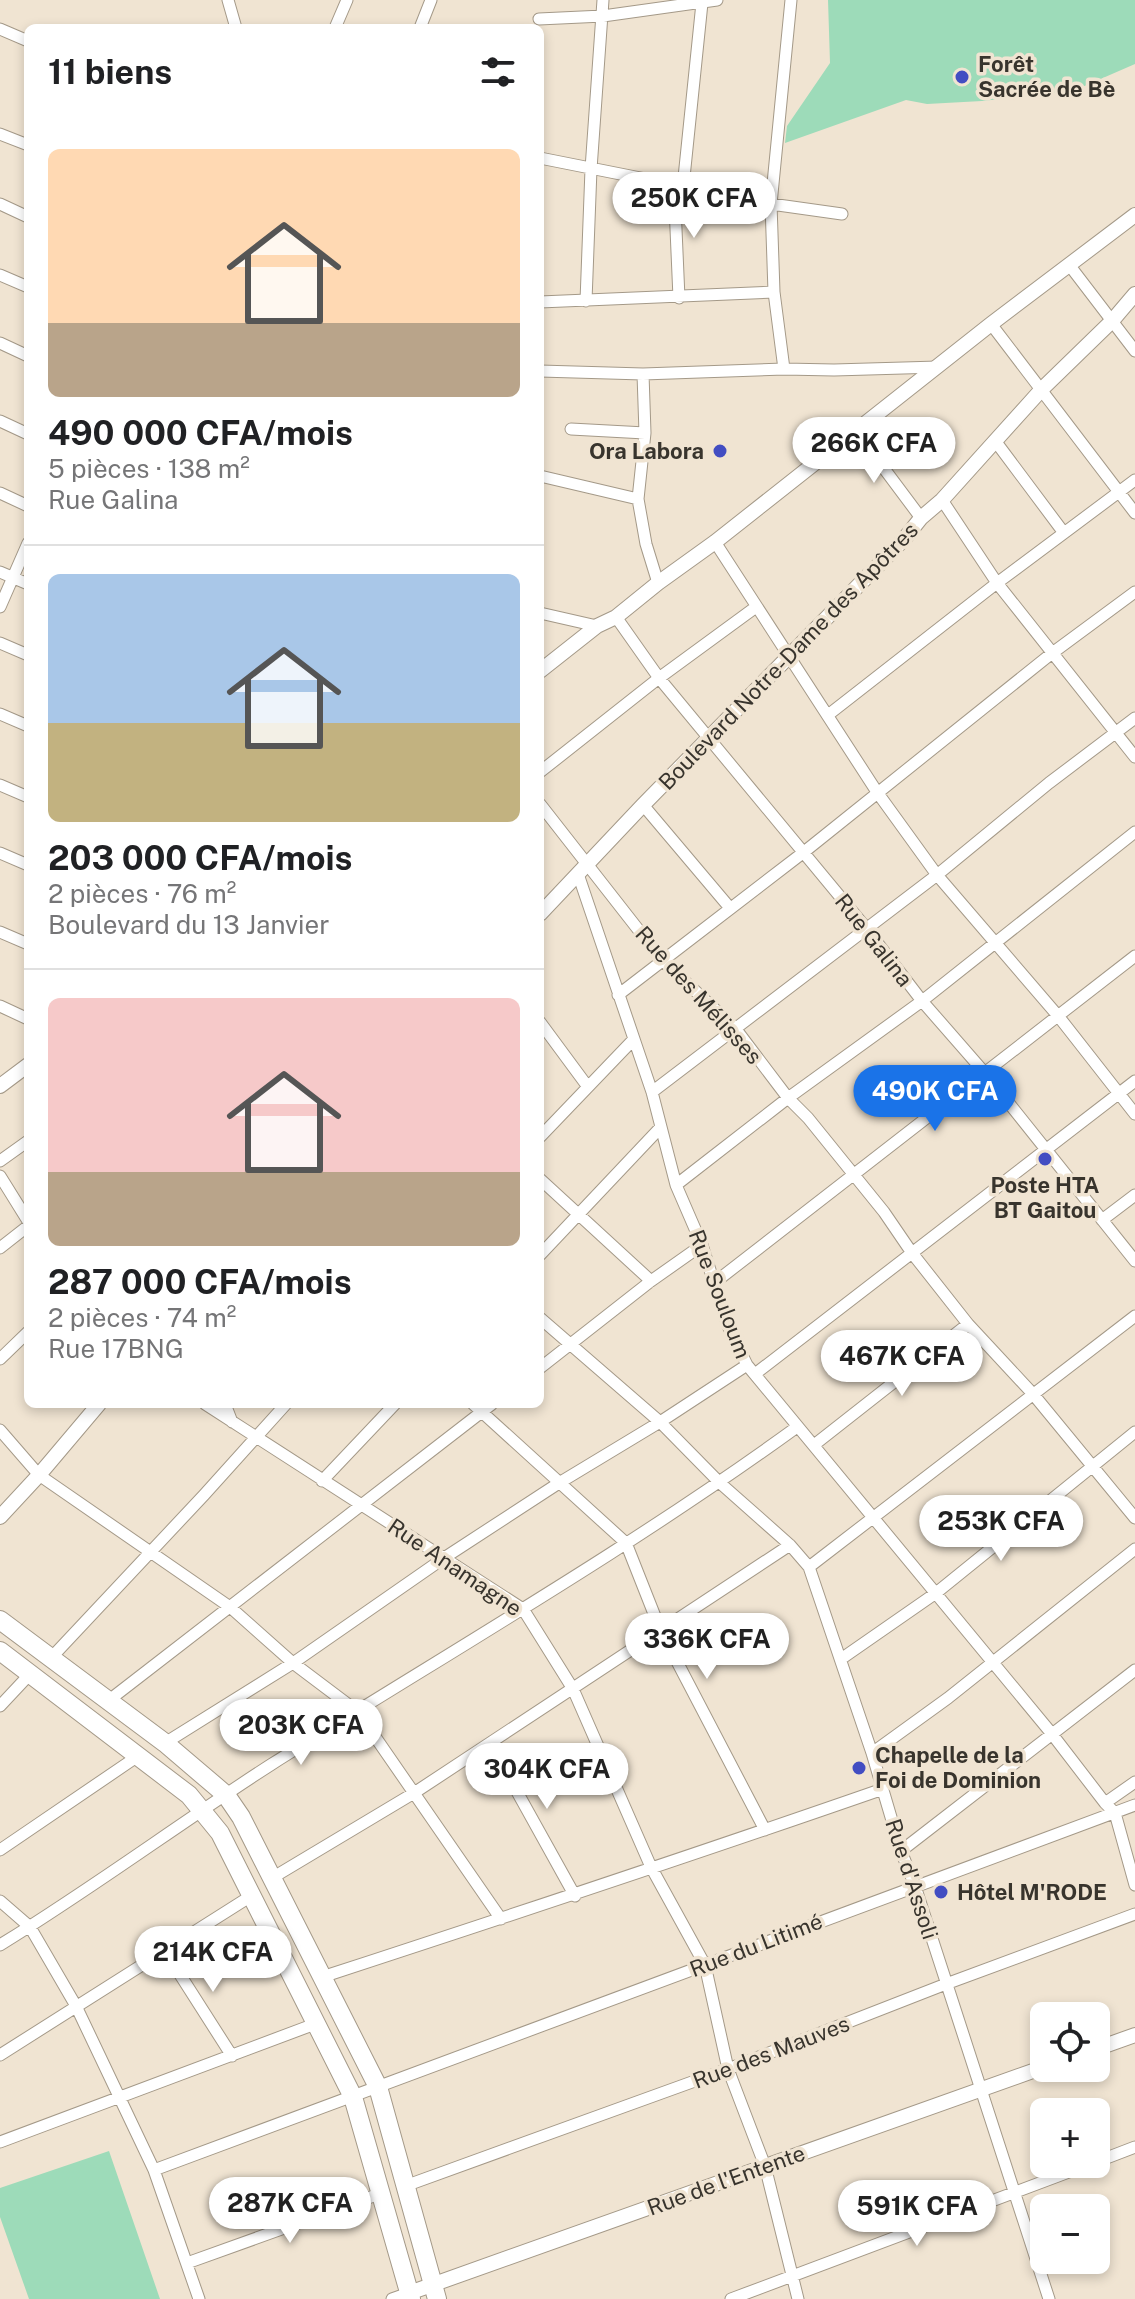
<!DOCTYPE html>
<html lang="fr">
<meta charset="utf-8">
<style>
body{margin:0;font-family:"Public Sans",sans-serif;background:#f2f2f2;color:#202124;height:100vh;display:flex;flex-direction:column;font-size:30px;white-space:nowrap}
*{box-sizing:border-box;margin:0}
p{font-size:26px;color:#757577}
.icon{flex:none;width:44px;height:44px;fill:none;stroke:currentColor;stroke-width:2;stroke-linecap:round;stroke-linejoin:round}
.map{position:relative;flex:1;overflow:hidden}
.sheet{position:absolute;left:24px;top:24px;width:520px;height:1384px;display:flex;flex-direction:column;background:#fff;border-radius:12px;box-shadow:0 4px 12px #0003}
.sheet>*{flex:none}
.tools{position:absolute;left:1030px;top:2002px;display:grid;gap:16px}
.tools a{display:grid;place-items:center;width:80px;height:80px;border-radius:12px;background:#fff;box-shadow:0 4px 12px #0003;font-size:40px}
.price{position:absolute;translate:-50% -68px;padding:0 18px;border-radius:28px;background:#fff;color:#222;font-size:26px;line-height:52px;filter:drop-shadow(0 2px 4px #0008)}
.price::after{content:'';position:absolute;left:50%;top:48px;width:24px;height:18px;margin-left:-12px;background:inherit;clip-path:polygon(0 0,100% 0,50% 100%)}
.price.current{background:#1a73e8;color:#fff}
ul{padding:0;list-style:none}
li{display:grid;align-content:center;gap:16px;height:424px;padding:0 24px}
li+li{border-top:2px solid #e0e0e0}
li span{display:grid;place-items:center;height:248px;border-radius:12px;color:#555}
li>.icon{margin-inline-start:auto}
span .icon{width:144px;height:144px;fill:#fffc;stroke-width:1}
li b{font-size:34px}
h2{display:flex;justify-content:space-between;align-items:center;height:96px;padding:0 24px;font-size:34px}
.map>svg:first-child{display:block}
.green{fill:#9ddbb9}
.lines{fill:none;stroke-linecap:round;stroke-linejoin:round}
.minor-casing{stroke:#a49988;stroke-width:13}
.tertiary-casing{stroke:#a49988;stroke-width:16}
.trunk-casing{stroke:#a49988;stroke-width:20}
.minor{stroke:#fff;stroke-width:11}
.tertiary{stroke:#fff;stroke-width:14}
.trunk{stroke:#fff;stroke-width:18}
.poi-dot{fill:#424dc2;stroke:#f0e4d2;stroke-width:3}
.labels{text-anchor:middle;stroke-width:7;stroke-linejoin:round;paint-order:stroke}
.poi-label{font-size:22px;font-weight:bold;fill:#38342d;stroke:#f0e4d2;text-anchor:start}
.street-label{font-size:22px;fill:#38342d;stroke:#f0e4d2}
</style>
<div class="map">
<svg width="1135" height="2299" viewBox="0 0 1135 2299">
<rect width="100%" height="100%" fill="#f0e4d2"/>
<path class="green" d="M828,0H1135V64L1073,91L982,101L927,104L906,100L785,143L787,126L830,63Z
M109,2151L160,2299H29L0,2217V2188Z"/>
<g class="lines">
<g class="minor-casing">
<path id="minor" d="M228,0L236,28
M539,19L603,16L717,0
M335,28L347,0
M420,28L431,0
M0,29L28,41
M0,134L28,145
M540,158L771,204L842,214
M674,183L679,298
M683,187L702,3
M0,204L28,217
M1070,266L1135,351
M0,275L28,287
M586,301L591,169L603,0
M540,302L774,292
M991,324L1135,513
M0,343L28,356
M784,369L774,292L771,204L791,0
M540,371L643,374L784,369L834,370L938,367
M643,374L645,433L638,499L646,544L658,583
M0,421L28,434
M571,429L645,433
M856,431L921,518
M996,442L1064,533
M540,476L638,499
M0,493L28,506
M942,500L997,583L1135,757
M715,542L877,792L937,875L1059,1017L1135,1114
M0,572L28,584
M0,607L28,543
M540,613L597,626
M616,617L659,678L866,928L922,1001L984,1072L1135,1261
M0,643L28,655
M0,714L28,726
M828,715L997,583L1135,480
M540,772L659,678L756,607
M0,785L28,797
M540,804L662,960L735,1028L788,1098L808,1118L884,1212L912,1253L968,1324L1033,1394L1135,1518
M643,805L730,908
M0,853L28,865
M578,874L652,1092L676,1185L702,1245L728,1326L747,1365L1052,1734L1105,1803L1115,1813L1135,1885
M0,932L28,944
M618,995L804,852L1051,654L1135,592
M0,1006L28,1019
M540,1022L588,1087
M652,1092L937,875L1049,783L1135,718
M540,1137L634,1039
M0,1161L28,1141
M0,1176L28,1221
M540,1179L651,1281
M676,1185L788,1098L922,1001L1135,832
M1102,1220L1135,1195
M0,1248L28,1226
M540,1255L660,1128
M714,1283L1135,956
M540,1318L660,1422L720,1483L790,1545L809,1567L872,1753L901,1851L915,1886L1049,2299
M0,1359L28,1332
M540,1368L651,1281L702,1245
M755,1374L1135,1081
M205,1404L523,1609L573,1689L651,1867L705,1965L728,2069L765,2166L798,2299
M225,1404L232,1422
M473,1404L626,1543L660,1629L765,1830
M0,1430L39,1475L230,1607L293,1663L358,1712L501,1919
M814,1445L968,1324
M322,1481L395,1404
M809,1567L1135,1316
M51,1658L204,1495L286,1404
M841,1659L936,1593L1135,1432
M108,1701L492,1404
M0,1706L30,1674
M165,1743L293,1663L444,1558L559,1483L660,1422L747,1365
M490,1743L575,1896
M872,1753L948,1698L1135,1549
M1105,1803L1135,1782
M0,1850L138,1756
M901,1851L1135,1670
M272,1878L414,1793L790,1545
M0,1901L30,1927L76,2006L154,2170L199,2299
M0,1945C93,1888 180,1823 272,1764C448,1653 629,1549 797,1427
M165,1951L232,2056
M322,1977C509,1916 696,1854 883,1789
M0,2055L251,1896
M0,2142L315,2024
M1096,2162L1135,2147
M154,2170L1135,1805
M405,2186L728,2069L946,1984L1135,1914
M187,2263L382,2193
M392,2299L409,2293
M731,2299L1090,2164"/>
</g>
<g class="tertiary-casing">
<path id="tertiary" d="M540,671L597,626L616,617L658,583L715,542L991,324L1135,215
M540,914L643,805L905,538L921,518L942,500L1042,389L1112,321L1135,294
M0,1086L28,1065
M0,1517L39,1475L99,1404
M1096,2049L1135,2035
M409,2293L1044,2067"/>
</g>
<g class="trunk-casing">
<path id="trunk" d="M0,1620L165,1743L226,1795L241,1817L378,2087L437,2299
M0,1651L189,1795L220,1833L353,2097L411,2299"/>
</g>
<use href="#minor" class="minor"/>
<use href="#tertiary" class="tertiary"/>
<use href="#trunk" class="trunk"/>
</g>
<g class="poi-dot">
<circle cx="962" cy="77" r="8"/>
<circle cx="720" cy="451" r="8"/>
<circle cx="1045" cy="1159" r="8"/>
<circle cx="859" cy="1768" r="8"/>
<circle cx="941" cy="1892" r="8"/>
</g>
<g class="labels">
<g class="poi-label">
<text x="978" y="72">Forêt<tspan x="978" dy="25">Sacrée de Bè</tspan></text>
<text x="704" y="459" text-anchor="end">Ora Labora</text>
<text x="1045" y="1193" text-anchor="middle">Poste HTA<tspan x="1045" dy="25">BT Gaitou</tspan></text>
<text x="875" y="1763">Chapelle de la<tspan x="875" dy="25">Foi de Dominion</tspan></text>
<text x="957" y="1900">Hôtel M'RODE</text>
</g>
<g class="street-label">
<text transform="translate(788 656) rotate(-46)" y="8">Boulevard Notre-Dame des Apôtres</text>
<text transform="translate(874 940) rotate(52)" y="8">Rue Galina</text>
<text transform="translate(699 995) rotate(48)" y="8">Rue des Mélisses</text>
<text transform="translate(720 1294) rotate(69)" y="8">Rue Souloum</text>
<text transform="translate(455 1567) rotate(34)" y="8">Rue Anamagne</text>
<text transform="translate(912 1879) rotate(72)" y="8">Rue d'Assoli</text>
<text transform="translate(756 1945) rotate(-21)" y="8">Rue du Litimé</text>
<text transform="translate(771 2052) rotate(-21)" y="8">Rue des Mauves</text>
<text transform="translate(726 2180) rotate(-20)" y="8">Rue de l'Entente</text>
</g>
</g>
</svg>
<div class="tools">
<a><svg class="icon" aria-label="locate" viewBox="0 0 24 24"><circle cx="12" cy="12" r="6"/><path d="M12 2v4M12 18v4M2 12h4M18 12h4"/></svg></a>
<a>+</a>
<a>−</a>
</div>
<b class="price" style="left:694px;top:240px">250K CFA</b>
<b class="price" style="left:874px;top:485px">266K CFA</b>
<b class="price current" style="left:935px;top:1133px">490K CFA</b>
<b class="price" style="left:902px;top:1398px">467K CFA</b>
<b class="price" style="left:1001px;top:1563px">253K CFA</b>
<b class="price" style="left:707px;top:1681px">336K CFA</b>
<b class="price" style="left:301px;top:1767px">203K CFA</b>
<b class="price" style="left:547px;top:1811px">304K CFA</b>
<b class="price" style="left:213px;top:1994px">214K CFA</b>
<b class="price" style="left:290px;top:2245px">287K CFA</b>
<b class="price" style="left:917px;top:2248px">591K CFA</b>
<section class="sheet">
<h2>11 biens<svg class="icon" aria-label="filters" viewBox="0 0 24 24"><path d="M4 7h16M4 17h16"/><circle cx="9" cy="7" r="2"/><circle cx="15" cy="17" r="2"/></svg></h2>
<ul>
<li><span style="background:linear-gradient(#ffd9b3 70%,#b9a48a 0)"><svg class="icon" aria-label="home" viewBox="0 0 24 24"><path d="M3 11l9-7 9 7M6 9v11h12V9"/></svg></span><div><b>490 000 CFA/mois</b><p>5 pièces · 138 m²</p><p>Rue Galina</p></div></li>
<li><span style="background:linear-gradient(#a9c7e8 60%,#c2b280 0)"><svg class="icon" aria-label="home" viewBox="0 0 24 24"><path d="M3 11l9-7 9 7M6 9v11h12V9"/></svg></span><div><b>203 000 CFA/mois</b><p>2 pièces · 76 m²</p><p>Boulevard du 13 Janvier</p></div></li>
<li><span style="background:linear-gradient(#f6c9c9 70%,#b9a48a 0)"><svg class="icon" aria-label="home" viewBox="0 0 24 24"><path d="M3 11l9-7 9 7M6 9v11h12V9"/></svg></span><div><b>287 000 CFA/mois</b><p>2 pièces · 74 m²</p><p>Rue 17BNG</p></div></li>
</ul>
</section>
</div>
